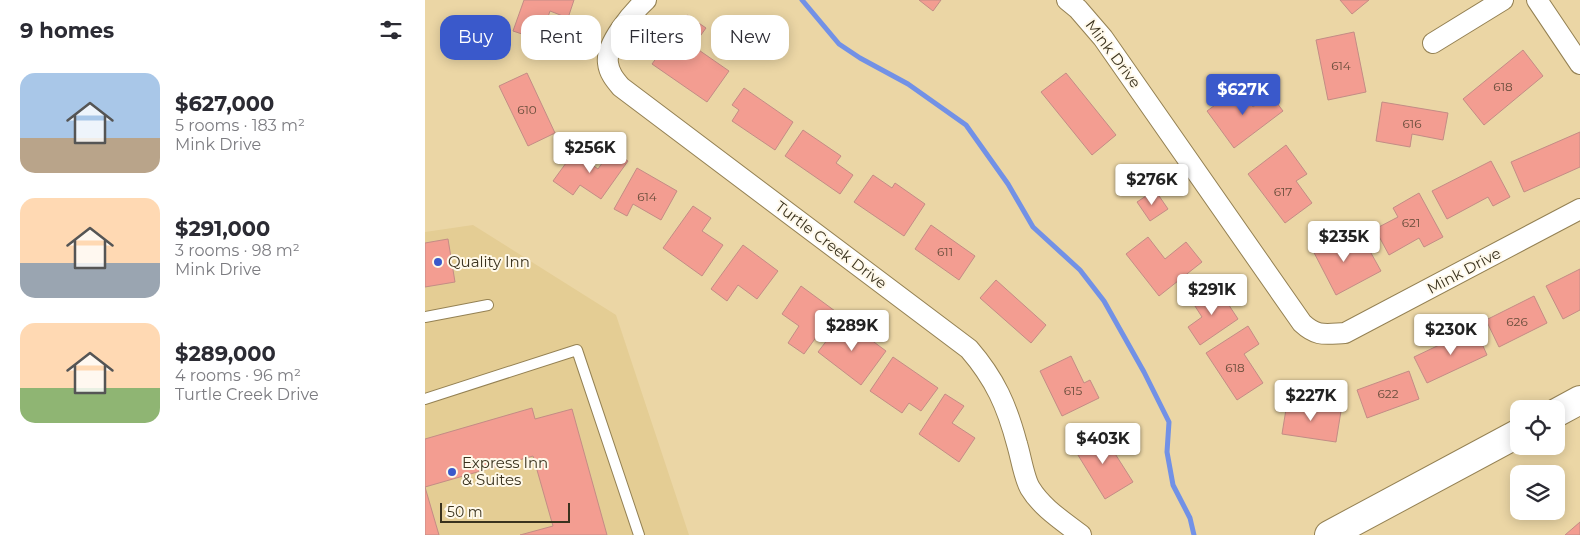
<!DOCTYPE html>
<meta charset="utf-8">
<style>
body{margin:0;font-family:Montserrat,sans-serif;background:#f7f7f7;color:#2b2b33;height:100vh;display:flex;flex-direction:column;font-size:19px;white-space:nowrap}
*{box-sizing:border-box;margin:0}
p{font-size:16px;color:#7c7c81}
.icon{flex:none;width:28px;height:28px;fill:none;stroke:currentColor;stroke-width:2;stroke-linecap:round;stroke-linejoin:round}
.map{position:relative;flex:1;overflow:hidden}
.drawer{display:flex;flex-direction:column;background:#fff;width:425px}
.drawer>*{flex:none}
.hud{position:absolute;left:15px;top:15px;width:475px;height:45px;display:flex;gap:10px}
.fabs{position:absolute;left:1085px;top:400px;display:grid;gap:10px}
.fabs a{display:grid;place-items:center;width:55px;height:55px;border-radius:10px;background:#fff;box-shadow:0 2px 12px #0003;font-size:25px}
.scale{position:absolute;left:15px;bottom:12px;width:130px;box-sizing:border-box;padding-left:5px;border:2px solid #3a321e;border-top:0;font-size:14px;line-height:18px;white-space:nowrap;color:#3a321e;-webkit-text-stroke:4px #fff9ea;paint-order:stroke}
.price{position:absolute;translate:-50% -42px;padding:0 11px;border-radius:5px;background:#fff;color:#222;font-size:16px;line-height:32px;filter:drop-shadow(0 1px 2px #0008)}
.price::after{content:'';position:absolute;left:50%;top:30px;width:15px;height:11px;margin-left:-8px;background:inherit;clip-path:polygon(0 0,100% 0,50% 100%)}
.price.selected{background:#3a59cb;color:#fff}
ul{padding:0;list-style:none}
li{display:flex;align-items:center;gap:15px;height:125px;padding:0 20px}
li span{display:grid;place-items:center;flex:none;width:140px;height:100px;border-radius:15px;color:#555}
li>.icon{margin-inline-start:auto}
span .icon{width:60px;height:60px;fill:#fffc;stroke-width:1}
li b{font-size:21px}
h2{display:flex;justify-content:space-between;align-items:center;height:60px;padding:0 20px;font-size:21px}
.tag{padding:0 18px;border-radius:15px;background:#fff;box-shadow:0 2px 12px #0003;font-size:18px;line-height:45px}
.tag.selected{background:#3a59cb;color:#fff}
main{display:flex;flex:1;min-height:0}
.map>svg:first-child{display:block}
.built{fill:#e4cd94}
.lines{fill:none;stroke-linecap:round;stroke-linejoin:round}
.stream{stroke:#7291e6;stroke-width:5}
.building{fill:#f39d91;stroke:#c38c85}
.lane-casing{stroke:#948153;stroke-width:12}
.street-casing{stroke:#948153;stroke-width:22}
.primary-casing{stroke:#948153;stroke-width:30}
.lane{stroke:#fff;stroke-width:10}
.street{stroke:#fff;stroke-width:20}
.primary{stroke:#fff;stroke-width:28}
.poi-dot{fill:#3a59cb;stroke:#fff9ea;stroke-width:2}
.labels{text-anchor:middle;stroke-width:4;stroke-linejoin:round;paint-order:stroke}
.number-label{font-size:12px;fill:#684d3b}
.street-label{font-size:15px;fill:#3a321e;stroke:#fff9ea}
.poi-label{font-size:15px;fill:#3a321e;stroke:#fff9ea;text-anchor:start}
</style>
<main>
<section class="drawer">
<h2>9 homes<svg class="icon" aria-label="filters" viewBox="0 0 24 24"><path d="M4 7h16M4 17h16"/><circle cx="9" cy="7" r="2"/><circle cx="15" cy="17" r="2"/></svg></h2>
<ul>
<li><span style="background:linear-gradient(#a9c7e8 65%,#b9a48a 0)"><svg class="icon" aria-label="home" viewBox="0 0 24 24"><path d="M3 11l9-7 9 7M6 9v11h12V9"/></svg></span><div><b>$627,000</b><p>5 rooms · 183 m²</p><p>Mink Drive</p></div></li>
<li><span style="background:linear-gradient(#ffd9b3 65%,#9aa5b1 0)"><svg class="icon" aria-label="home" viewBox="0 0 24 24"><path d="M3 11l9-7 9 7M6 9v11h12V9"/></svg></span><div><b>$291,000</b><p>3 rooms · 98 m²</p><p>Mink Drive</p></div></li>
<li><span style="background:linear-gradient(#ffd9b3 65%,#8fb573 0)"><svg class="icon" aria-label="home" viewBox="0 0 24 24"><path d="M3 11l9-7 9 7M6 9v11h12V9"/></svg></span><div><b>$289,000</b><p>4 rooms · 96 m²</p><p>Turtle Creek Drive</p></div></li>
</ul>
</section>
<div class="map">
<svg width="1155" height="535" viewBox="0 0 1155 535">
<rect width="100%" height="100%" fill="#ebd6a5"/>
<path class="built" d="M48,225L191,315L264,535H0V232Z"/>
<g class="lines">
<path class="stream" d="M377,0L414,44L435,58L483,84L541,125L583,184L608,227L655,270L679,301L719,372L744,422L742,452L748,485L765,518L769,535"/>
</g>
<path class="building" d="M99,0H149L143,18L125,11L115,40L88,31Z
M494,0H516L508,11Z
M915,0H944L927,14Z
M262,15L281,28L268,46L304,71L282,102L227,64Z
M929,32L941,92L903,100L891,40Z
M1098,50L1118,76L1059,125L1038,99Z
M102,73L130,133L103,146L74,86Z
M641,73L691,135L667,155L616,92Z
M319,88L368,122L350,150L307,121L314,110L307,105Z
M813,88L828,107L845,94L858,111L809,148L782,111Z
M957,102L1023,113L1018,140L987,134L985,147L951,141Z
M378,130L416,156L411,163L428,175L415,194L360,156Z
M1155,132V167L1099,192L1086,162Z
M861,145L882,174L871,181L887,203L860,223L823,174Z
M186,150L203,161L176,199L155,185L148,195L128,181L149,152L173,169Z
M1066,161L1085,197L1068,206L1063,197L1022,219L1007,191Z
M212,168L252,191L236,220L208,204L202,216L189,209Z
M448,175L467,188L470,183L500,204L479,236L429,202Z
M730,190L743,209L725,221L712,202Z
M994,193L1018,237L999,247L994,238L964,255L950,229L973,217L968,208Z
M268,206L286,218L277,231L298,245L277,276L238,248Z
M506,225L550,256L534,280L490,249Z
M904,232L913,248L923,242L928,251L941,244L956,271L911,295L884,243Z
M723,237L740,259L761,242L777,262L734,296L701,254Z
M23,239L30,282L0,287V243Z
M318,245L353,271L332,299L313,285L302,301L286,289Z
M1155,269V310L1138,319L1121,286Z
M571,280L621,325L606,343L555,298Z
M376,286L410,311L379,354L363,343L374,326L357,314Z
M792,287L813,319L775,345L763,327L777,317L768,303Z
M1109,296L1122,323L1074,347L1061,320Z
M418,319L461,351L436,385L393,352Z
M823,326L834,344L819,354L838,383L812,400L781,353Z
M1050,328L1062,355L1002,383L989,357Z
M646,356L659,383L665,380L674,398L637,416L615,371Z
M468,357L513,388L496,411L484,403L477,413L445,391Z
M984,371L994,399L942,418L932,390Z
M520,394L539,406L527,423L550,438L534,462L494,434Z
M862,403L916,411L911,442L857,434Z
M107,408L110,419L147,409L182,535H95L128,526L108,456L0,487L14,535H0V439Z
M675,430L708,482L680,499L648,447Z
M1155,522V535H1140Z"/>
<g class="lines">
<g class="lane-casing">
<path id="lane" d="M0,317L63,305
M0,399L152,350L214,535"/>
</g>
<g class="street-casing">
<path id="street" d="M221,0C208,12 180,44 183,63C184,73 190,80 196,87L544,349C570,379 582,406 592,444C596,457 599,478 605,488C617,508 638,521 656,535
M642,0L653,9L678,38L877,323C892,337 900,334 920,333L1155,209
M1112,0L1155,64
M1008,43L1078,0"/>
</g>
<g class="primary-casing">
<path id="primary" d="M1131,413L1155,400
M904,535L1094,433"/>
</g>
<use href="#lane" class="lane"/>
<use href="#street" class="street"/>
<use href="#primary" class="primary"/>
</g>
<g class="poi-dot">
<circle cx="13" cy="262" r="5"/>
<circle cx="27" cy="472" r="5"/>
</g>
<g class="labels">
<g class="number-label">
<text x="916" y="70">614</text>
<text x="1078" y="91">618</text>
<text x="102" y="114">610</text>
<text x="987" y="128">616</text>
<text x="858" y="196">617</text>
<text x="222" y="201">614</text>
<text x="986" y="227">621</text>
<text x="520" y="256">611</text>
<text x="1092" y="326">626</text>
<text x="810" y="372">618</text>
<text x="648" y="395">615</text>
<text x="963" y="398">622</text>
</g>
<g class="street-label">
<text transform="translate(688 54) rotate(53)" y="5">Mink Drive</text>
<text transform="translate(406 245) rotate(37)" y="5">Turtle Creek Drive</text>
<text transform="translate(1039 271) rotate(-28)" y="5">Mink Drive</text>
</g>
<g class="poi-label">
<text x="23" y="267">Quality Inn</text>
<text x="37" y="468">Express Inn<tspan x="37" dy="17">&amp; Suites</tspan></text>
</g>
</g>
</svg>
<div class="fabs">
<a><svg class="icon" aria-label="locate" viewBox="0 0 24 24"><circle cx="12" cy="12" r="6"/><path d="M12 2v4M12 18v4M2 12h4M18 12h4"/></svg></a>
<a><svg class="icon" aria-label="layers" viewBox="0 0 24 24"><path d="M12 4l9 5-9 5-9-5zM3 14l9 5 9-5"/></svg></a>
</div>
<div class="scale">50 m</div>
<b class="price selected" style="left:818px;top:116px">$627K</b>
<b class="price" style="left:165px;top:174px">$256K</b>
<b class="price" style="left:727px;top:206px">$276K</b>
<b class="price" style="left:919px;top:263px">$235K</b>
<b class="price" style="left:787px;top:316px">$291K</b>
<b class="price" style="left:427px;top:352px">$289K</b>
<b class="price" style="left:1026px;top:356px">$230K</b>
<b class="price" style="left:886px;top:422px">$227K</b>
<b class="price" style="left:678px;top:465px">$403K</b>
<div class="hud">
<a class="tag selected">Buy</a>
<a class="tag">Rent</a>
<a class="tag">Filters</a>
<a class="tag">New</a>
</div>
</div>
</main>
